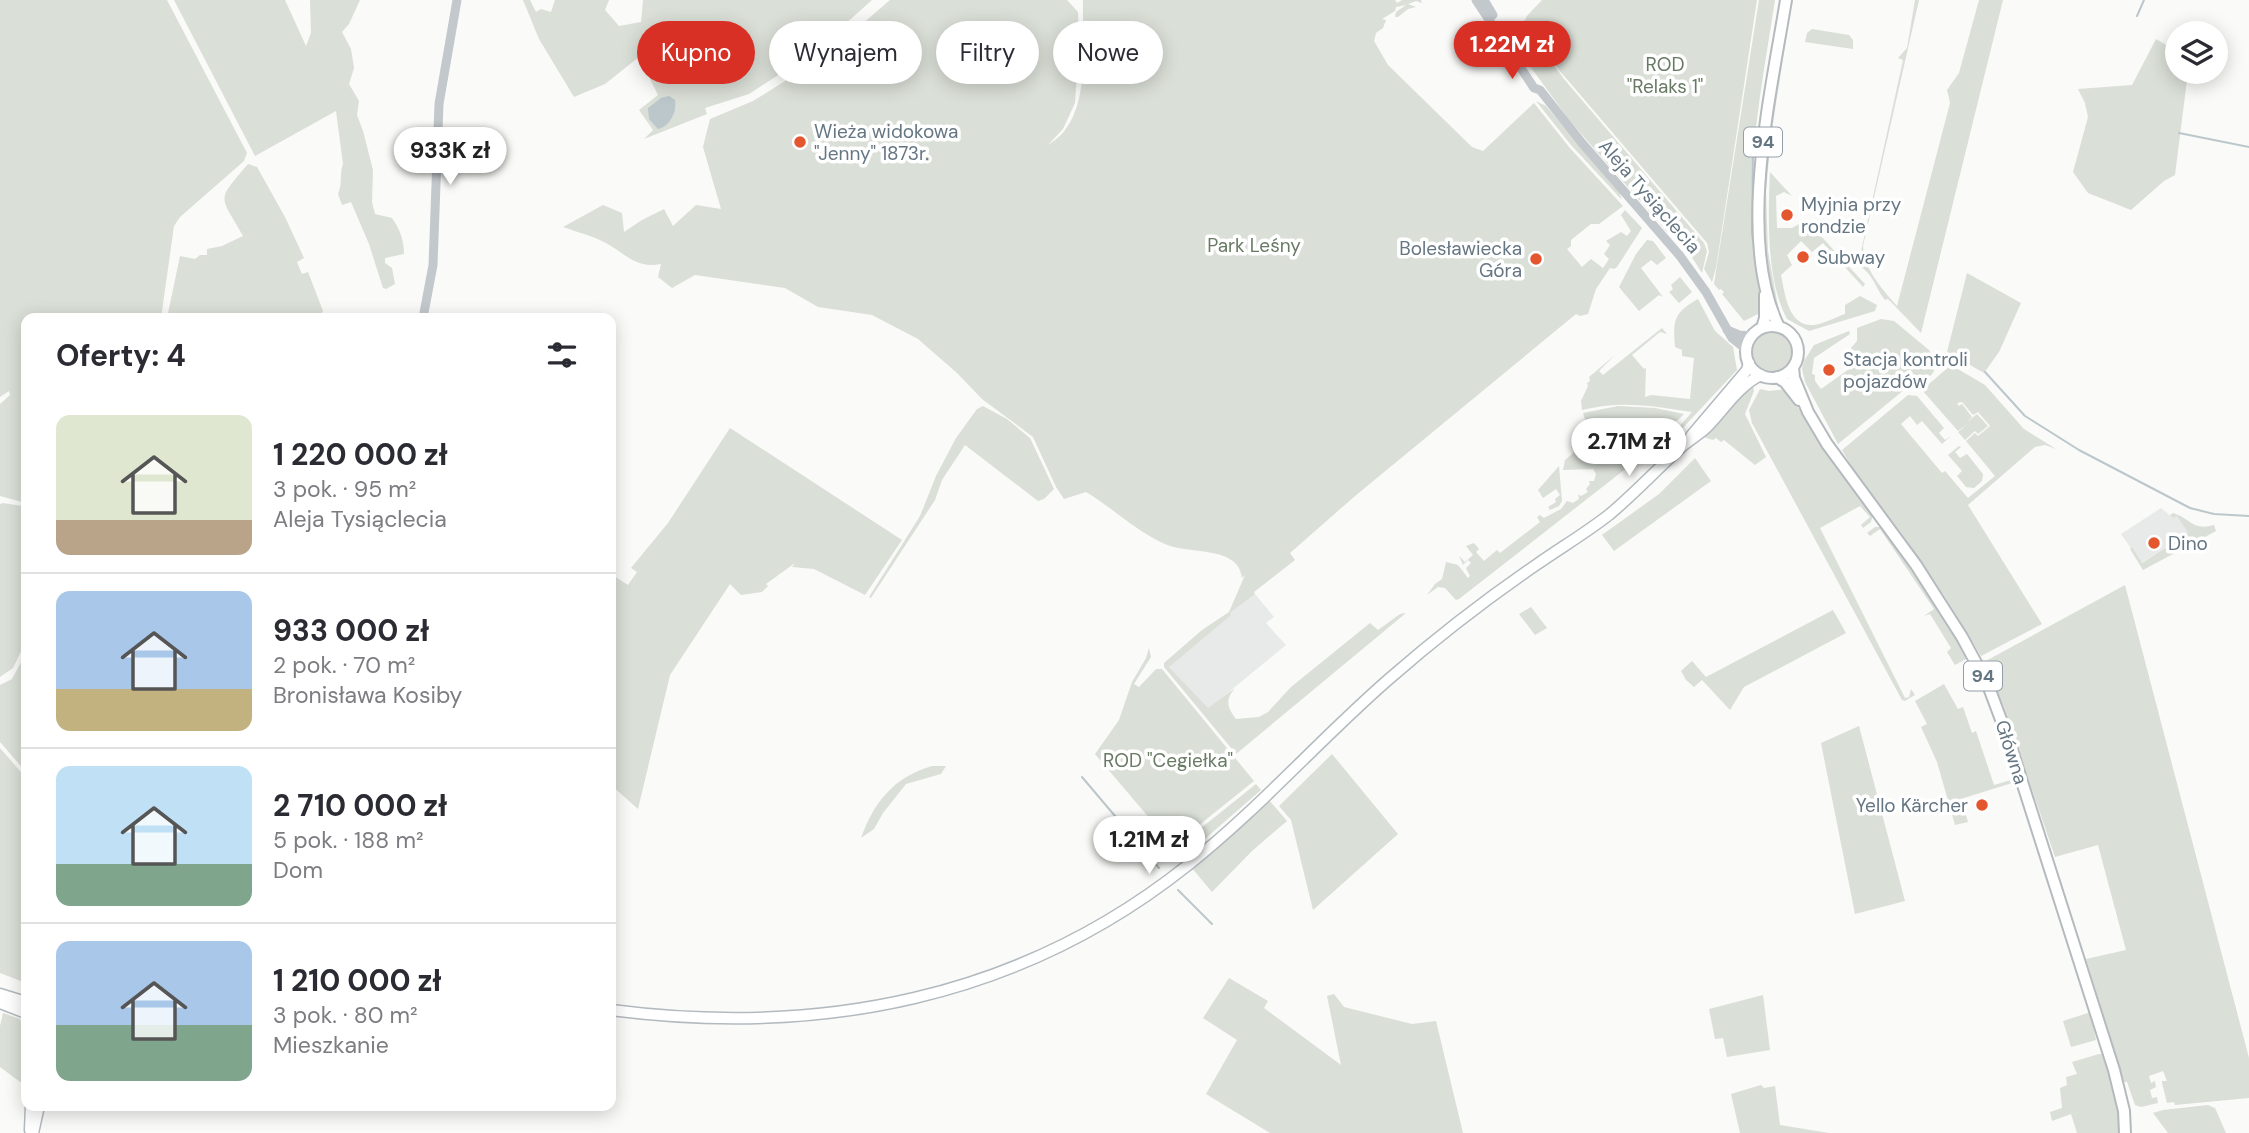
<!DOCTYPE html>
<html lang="pl">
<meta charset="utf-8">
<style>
body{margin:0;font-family:"DM Sans",sans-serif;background:#f7f7f7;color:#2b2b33;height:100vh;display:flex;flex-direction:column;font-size:26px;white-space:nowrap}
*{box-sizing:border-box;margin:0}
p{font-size:23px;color:#7c7c81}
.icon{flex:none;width:38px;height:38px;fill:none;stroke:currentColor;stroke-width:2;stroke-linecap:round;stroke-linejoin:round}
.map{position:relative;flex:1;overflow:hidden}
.drawer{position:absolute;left:21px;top:313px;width:595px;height:798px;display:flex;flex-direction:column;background:#fff;border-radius:14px;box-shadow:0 4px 18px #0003}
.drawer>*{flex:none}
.guide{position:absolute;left:637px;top:21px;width:665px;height:63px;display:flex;gap:14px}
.fabs{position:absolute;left:2165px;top:21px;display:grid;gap:14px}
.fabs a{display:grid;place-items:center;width:63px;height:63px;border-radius:50%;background:#fff;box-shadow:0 4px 18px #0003;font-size:35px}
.price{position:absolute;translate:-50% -60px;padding:0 16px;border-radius:24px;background:#fff;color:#222;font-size:23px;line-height:46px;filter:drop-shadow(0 2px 4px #0008)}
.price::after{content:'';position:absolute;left:50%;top:42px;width:21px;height:16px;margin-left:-10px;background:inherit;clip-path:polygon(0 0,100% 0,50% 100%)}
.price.active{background:#d93025;color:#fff}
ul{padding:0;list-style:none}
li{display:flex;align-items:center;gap:21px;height:175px;padding:0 35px}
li+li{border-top:2px solid #e1e1e2}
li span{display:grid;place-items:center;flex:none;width:196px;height:140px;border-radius:14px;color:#555}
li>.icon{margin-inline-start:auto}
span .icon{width:84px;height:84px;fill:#fffc;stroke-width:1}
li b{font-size:30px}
h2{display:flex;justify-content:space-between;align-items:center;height:84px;padding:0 35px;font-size:30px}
.tag{padding:0 24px;border-radius:32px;background:#fff;box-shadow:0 4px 18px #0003;font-size:24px;line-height:63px}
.tag.active{background:#d93025;color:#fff}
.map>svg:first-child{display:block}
.built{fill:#e8e9e9}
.green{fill:#dadfd7}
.water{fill:#bbc7cb}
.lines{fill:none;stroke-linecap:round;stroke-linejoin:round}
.stream{stroke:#bbc7cb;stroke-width:2}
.secondary-casing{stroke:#b3babf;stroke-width:13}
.primary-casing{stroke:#b5babe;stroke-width:14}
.tertiary{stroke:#c3c8cc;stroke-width:9}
.secondary{stroke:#fff;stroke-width:10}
.primary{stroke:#fff;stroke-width:10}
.poi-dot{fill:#e4572e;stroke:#fff;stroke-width:2.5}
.labels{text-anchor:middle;stroke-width:7;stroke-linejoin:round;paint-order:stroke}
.shield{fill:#fff;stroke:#939fa8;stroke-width:2}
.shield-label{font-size:18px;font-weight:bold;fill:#657683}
.park-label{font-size:19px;fill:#687a64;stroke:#fff}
.poi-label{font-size:19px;fill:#657683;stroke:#fff;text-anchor:start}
.street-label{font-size:19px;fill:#657683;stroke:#fff}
</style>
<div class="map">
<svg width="2249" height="1133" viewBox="0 0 2249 1133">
<rect width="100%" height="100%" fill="#fafaf8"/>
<path class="built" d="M2161,508L2173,518L2177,515L2188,533L2141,563L2121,534Z
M1255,594L1274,617L1266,623L1286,645L1208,709L1169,667L1230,613Z"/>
<path class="green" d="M0,0H167L247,153L244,161L180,217L174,226L161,318H26V503L0,496V404L10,395L9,391L0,397Z
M174,0H285L306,46L311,33L310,0H360L349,24L342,32L351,49L354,68L349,84L359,101L357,115L363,131L373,170L372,202L375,214L392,218C400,229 404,241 404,254L385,258V263L392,268L395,284L386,289L383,288L369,244L351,202L342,205L338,194C343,183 339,175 343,164L336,111L255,156Z
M523,0H530L536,12L541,9L551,12L555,0H609L605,10L619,26L641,22L643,0H872L814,52L749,94L705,108L707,114L644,139L653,130L639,110L658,95L639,57L605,84L574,97L539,39Z
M890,0H1067L1078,12L1079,41L1075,103L1063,129L1048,145C1054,141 1061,136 1065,130C1090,98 1082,38 1083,0H1395L1397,3L1402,0H1421L1422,3L1416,1L1408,4L1416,7L1408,9L1398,17H1395L1396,12L1406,5L1396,7L1395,11L1382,19L1386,20L1383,28L1376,33L1374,41L1388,65L1472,147L1483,151L1534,103L1569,147L1623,206L1599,224H1591L1571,240V246L1567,249L1582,267L1591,259L1603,268L1609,259L1604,254L1610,245L1606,241L1621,232L1627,236L1631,231L1621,215L1625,210L1642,228L1617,267L1614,269L1610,268L1596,289L1588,314L1580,316L1576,314L1355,496L1290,553L1295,560L1254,592L1255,594L1230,613L1231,615L1169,667L1208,708L1235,688C1225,700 1227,707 1236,719L1259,717L1268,712L1291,687L1370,623L1378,630L1400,614L1406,613L1236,754L1164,667V663L1202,630L1229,612L1245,575L1242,578C1239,548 1196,553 1174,547C1146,540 1112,507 1086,492L1064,499L1056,487L1033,437L982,399L957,373L918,339L872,315L818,307L785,288L695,275L672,288L658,277L661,264C636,269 626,254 606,243C593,236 577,232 563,227L603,205L622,213L624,232L642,220L664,209L673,226L696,205L721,209L703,147L710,119L753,101L825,56Z
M1542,0H1757L1716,268L1712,282L1704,269L1709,252L1707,243L1559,70L1539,39L1519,37L1512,30L1526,19V17Z
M1759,0H1775C1761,92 1741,185 1758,278L1761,276L1762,296L1760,313L1744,321L1722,294L1724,292L1721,289L1719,290L1714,284Z
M1789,0H1792L1771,136L1766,191L1768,251L1779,312C1770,294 1768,274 1766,255C1758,169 1776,84 1789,0Z
M1915,0H1919L1863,246C1863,268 1883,290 1897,306L1950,103L1947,90L1959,73L1979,0H2003L1921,333L1888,299L1885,300C1878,292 1875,281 1868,273C1863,268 1859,265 1855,259L1860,256L1903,60L1898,58L1907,48Z
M1812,29L1849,35L1853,40V49L1805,42L1807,33Z
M1529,39L1537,41L1564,79L1704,243L1707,251L1702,273L1684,245L1670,232L1668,233L1570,121L1513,43L1524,40V42L1528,41Z
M2156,39L2177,51V72H2188L2175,175L2164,181L2131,210L2088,193L2073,172L2088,117L2085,103L2078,89L2132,85Z
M1536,101L1546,106L1619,191L1622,200L1571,145Z
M248,164L257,167L285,217L304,258L297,262L302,274L308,272L323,311L318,318H167L180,256L195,259L200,255H207V249L222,246L243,236C220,194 215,203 248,164Z
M1770,172L1792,196L1784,192L1776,196L1777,228H1792L1799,224L1801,226L1807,221L1865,284L1863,287L1823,243L1812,252L1801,241L1787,255L1792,265L1781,275C1785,294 1788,327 1814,325C1824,324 1836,317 1845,314V305L1860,296L1877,305L1875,311L1809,331L1787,319C1766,279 1768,216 1770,172Z
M1647,240L1653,241L1666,258L1657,265L1651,260L1641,268L1663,297L1659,295L1639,311L1619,287L1636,254Z
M1967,273L2021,303L1999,352L1984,373L1947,352Z
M1680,277L1692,292L1679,303L1669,292L1673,289L1671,285Z
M1698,299L1715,331L1733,347L1737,370L1679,432L1674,431L1459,599L1456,600L1445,588L1438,587L1427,595L1435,584L1442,579L1446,562L1458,565L1468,578L1470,576L1466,568L1471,563L1468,560L1463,565L1459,556L1465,562L1473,555L1466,546L1474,543L1479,549L1476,552L1484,561L1497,550L1500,553L1540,522L1537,517L1540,515L1544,518L1561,509L1567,501L1573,503L1579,499L1578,494L1581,496L1588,492L1586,489L1590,484L1589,481H1594L1596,474L1593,469L1563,470L1565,460L1585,443L1589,433C1618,423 1644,421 1674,423L1678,428L1692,412C1654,406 1620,400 1582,410L1581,401L1588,386L1587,383L1590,381L1589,377L1615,355L1599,371L1603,375L1662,328L1667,334L1660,332L1632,355L1644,369L1646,368L1645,397L1651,395L1690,399L1694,358L1682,356V350L1675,347C1673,321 1673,313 1698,299Z
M1881,319L1894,321L1929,350L1932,355L1934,371L1929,378L1918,385L1915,381L1838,444L1805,382L1802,369L1804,361L1814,345L1849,331L1850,334L1814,358L1812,374L1815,375V381L1821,389L1852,367L1851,348L1857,341V328Z
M1751 351a22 22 0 1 1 44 0a22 22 0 1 1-44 0Z
M1951,365L1985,385L2024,429L2056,449L2045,445L2035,447L1968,505L2042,624L1981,656L1945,597L1902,534L1860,481L1842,450L1908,395L1917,396L1944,428L1939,433L1945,440L1951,436L1942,444L1922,421L1917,425L1910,416L1901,424L1942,473L1945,471L1968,498L1995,476L1966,441L1975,433L1978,436L1990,426L1978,412L1973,415L1962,402L1957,403L1959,406L1962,404L1972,417L1967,422L1977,414L1988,426L1978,434L1975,431L1965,440L1958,432L1969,423L1958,431L1922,390Z
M1753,385L1754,391L1745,414L1766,457L1755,465L1724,440L1721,442L1716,438L1713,440L1700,436L1736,398Z
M1760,389L1769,391L1786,389L1835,465L1873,514L1871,522L1863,528L1861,525L1870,517L1860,506L1820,528L1905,698L1909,697L1911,689L1915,695L1905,701L1902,700L1752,423L1749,410Z
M983,406L1007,419L1030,438L1054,489L1044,499L1038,501L965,445L942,480L935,500L871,598L869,597L920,516L936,476L956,438L977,409Z
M1618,406L1655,408L1684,414L1677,421C1648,418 1615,419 1588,429L1583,413Z
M730,428L902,540L865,595L814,569L792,567L795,563L766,584L768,586L762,592L741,595L730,584L670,675L638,809L611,785V574L628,585L637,572L631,568L668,523Z
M1959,446L1961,447L1955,452L1960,458L1967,454L1983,474L1982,481L1974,488L1966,487L1957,476L1962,471L1948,455Z
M1695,458L1711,481L1614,551L1602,535L1659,494Z
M1559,466L1562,501L1559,506L1550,510L1548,507L1556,502L1555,499L1560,495L1556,489L1543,498L1538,490Z
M3,503L22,506L26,509V641L13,668L0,677V504Z
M2173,513C2192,519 2192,531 2214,525L2216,531L2143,570L2130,549L2132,547L2142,563L2188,533L2177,516L2173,518L2170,515Z
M1875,527H1883L1927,590L1965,651L1966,659L1955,665L1947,652L1951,648L1930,614L1924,616L1934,609L1880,529L1870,536L1867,533Z
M2125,585L2249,1058V1098L2175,1105L2174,1102L2167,1103L2162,1083V1081H2167L2163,1071L2149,1076L2151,1083L2155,1081L2156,1087L2150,1090L2152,1098L2157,1097L2158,1103L2141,1107L2135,1105L2127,1082H2124L2086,959L2126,950L2098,845L2055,857L2004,707L1984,662Z
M1531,607L1547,628L1535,635L1519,614Z
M1833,610L1846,633L1744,687L1730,710L1702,680L1694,687L1686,680L1681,671L1692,661L1706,677Z
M1149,648L1151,657L1134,684L1139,687L1156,669H1162L1254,781L1173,846L1095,754L1119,720L1132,682L1146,658Z
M26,653V772L0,742V685L12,679Z
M1944,684L1958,709L1963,707L1972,733L1976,731L1994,785L2011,780L2012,783L1964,798L1962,802L1968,822L1955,825L1937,762L1921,727L1927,724L1915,701Z
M1859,726L1905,901L1855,914L1821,743Z
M0,748L26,778V983L0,973Z
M1332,754L1398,834L1313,910L1291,820L1279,806Z
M932,766H946L941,774L906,784L883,813L874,829L861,838C874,802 894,777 932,766Z
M1256,784L1261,790L1183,858L1175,849Z
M1269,800L1287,821L1252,851L1212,892L1191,867Z
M1229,978L1268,1001L1264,1008L1341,1065L1327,996L1334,994L1344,1007L1412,1024L1436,1021L1463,1133H1270L1206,1094L1237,1040L1203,1018Z
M1763,995L1770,1050L1727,1057L1723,1038L1715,1039L1709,1009Z
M3,1013L20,1019L26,1035L23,1084L0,1067V1026Z
M2088,1013L2091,1015L2096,1040L2071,1047L2063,1021Z
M2099,1054H2105L2119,1101L2121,1133H2077L2071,1114L2052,1121L2050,1112L2062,1108L2060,1088L2067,1085L2066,1077L2077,1074L2072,1062Z
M1761,1085L1764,1088L1775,1086L1780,1125L1829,1133H1740L1731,1094Z
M2208,1105L2215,1108L2226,1133H2168L2153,1113L2163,1110Z"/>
<path class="water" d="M669,96L675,100C677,112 670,126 658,129L649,119L648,108L661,98Z"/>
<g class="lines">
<path class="stream" d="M2137,16L2144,0
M2179,133L2249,147
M1753,154L1752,232L1758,279
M1985,372L2025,416L2079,450L2190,508L2214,514L2249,516
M1082,777L1159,868
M1178,890L1212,924"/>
<g class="secondary-casing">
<path id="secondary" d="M1691,436L1747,370L1749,363
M0,994L26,1002
M0,1003L26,1013
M611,1010C820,1037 1020,999 1188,865C1260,808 1320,739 1389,679C1436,638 1485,600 1536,565C1560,548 1586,533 1610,514C1636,492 1659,467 1685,444C1692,438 1700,434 1707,427C1724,410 1738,386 1761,375
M30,1130L31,1106
M33,1133L39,1106"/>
</g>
<g class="primary-casing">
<path id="primary" d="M1746 352a26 26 0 1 1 52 0a26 26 0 1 1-52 0Z
M1779,327C1736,240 1771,93 1786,0
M1762,328L1765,318V295
M1793,367L1794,378L1808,412L1827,444L1916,565L1962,637L1988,685L2009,741L2114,1070L2124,1111L2125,1133
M1777,377L1785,382L1799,400"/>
</g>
<path class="tertiary" d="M1476,0L1534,88L1540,90L1582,143L1680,256L1706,292L1732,338L1747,350
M1484,0L1493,15
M423,318L433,265L439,104L457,0
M1727,330L1739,335L1752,336"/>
<use href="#secondary" class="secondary"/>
<use href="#primary" class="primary"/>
</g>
<g class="poi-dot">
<circle cx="800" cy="142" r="7"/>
<circle cx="1787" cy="215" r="7"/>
<circle cx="1803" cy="257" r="7"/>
<circle cx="1536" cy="259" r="7"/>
<circle cx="1829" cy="370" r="7"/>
<circle cx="2154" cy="543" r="7"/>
<circle cx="1982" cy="805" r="7"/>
</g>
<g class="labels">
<g class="shield">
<rect x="1744" y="127.5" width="38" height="29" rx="5"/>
<rect x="1964" y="661.5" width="38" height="29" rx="5"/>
</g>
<g class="shield-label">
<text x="1763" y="148">94</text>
<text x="1983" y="682">94</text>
</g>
<g class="park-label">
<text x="1665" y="71">ROD<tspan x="1665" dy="22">"Relaks 1"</tspan></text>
<text x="1254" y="252">Park Leśny</text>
<text x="1168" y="767">ROD "Cegiełka"</text>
</g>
<g class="poi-label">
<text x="814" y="138">Wieża widokowa<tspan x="814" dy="22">"Jenny" 1873r.</tspan></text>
<text x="1801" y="211">Myjnia przy<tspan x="1801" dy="22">rondzie</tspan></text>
<text x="1522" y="255" text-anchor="end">Bolesławiecka<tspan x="1522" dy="22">Góra</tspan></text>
<text x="1817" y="264">Subway</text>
<text x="1843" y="366">Stacja kontroli<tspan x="1843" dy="22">pojazdów</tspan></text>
<text x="2168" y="550">Dino</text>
<text x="1968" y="812" text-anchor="end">Yello Kärcher</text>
</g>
<g class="street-label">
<text transform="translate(1650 196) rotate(49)" y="7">Aleja Tysiąclecia</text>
<text transform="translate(2012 752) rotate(72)" y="7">Główna</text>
</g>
</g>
</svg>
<div class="fabs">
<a><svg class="icon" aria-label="layers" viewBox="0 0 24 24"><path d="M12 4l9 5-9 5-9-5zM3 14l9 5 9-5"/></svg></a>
</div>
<b class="price active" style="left:1512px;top:81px">1.22M zł</b>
<b class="price" style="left:450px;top:187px">933K zł</b>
<b class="price" style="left:1629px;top:478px">2.71M zł</b>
<b class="price" style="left:1149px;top:876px">1.21M zł</b>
<div class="guide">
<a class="tag active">Kupno</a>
<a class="tag">Wynajem</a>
<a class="tag">Filtry</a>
<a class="tag">Nowe</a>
</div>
<section class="drawer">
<h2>Oferty: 4<svg class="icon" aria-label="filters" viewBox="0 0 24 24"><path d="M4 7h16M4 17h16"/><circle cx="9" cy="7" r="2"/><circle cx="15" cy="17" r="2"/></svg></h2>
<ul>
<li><span style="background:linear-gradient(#dfe7d0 75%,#b9a48a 0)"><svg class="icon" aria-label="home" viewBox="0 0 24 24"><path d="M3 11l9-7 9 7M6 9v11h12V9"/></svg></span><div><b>1 220 000 zł</b><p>3 pok. · 95 m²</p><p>Aleja Tysiąclecia</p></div></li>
<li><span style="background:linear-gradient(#a9c7e8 70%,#c2b280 0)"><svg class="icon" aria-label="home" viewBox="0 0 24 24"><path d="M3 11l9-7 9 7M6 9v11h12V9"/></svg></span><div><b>933 000 zł</b><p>2 pok. · 70 m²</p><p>Bronisława Kosiby</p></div></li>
<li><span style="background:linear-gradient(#bfe0f5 70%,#7fa58c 0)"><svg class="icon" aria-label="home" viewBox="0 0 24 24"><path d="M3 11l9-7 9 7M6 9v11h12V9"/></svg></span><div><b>2 710 000 zł</b><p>5 pok. · 188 m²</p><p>Dom</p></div></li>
<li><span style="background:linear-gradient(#a9c7e8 60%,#7fa58c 0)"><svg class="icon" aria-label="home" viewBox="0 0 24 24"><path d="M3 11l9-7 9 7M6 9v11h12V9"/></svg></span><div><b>1 210 000 zł</b><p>3 pok. · 80 m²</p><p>Mieszkanie</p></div></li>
</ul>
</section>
</div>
